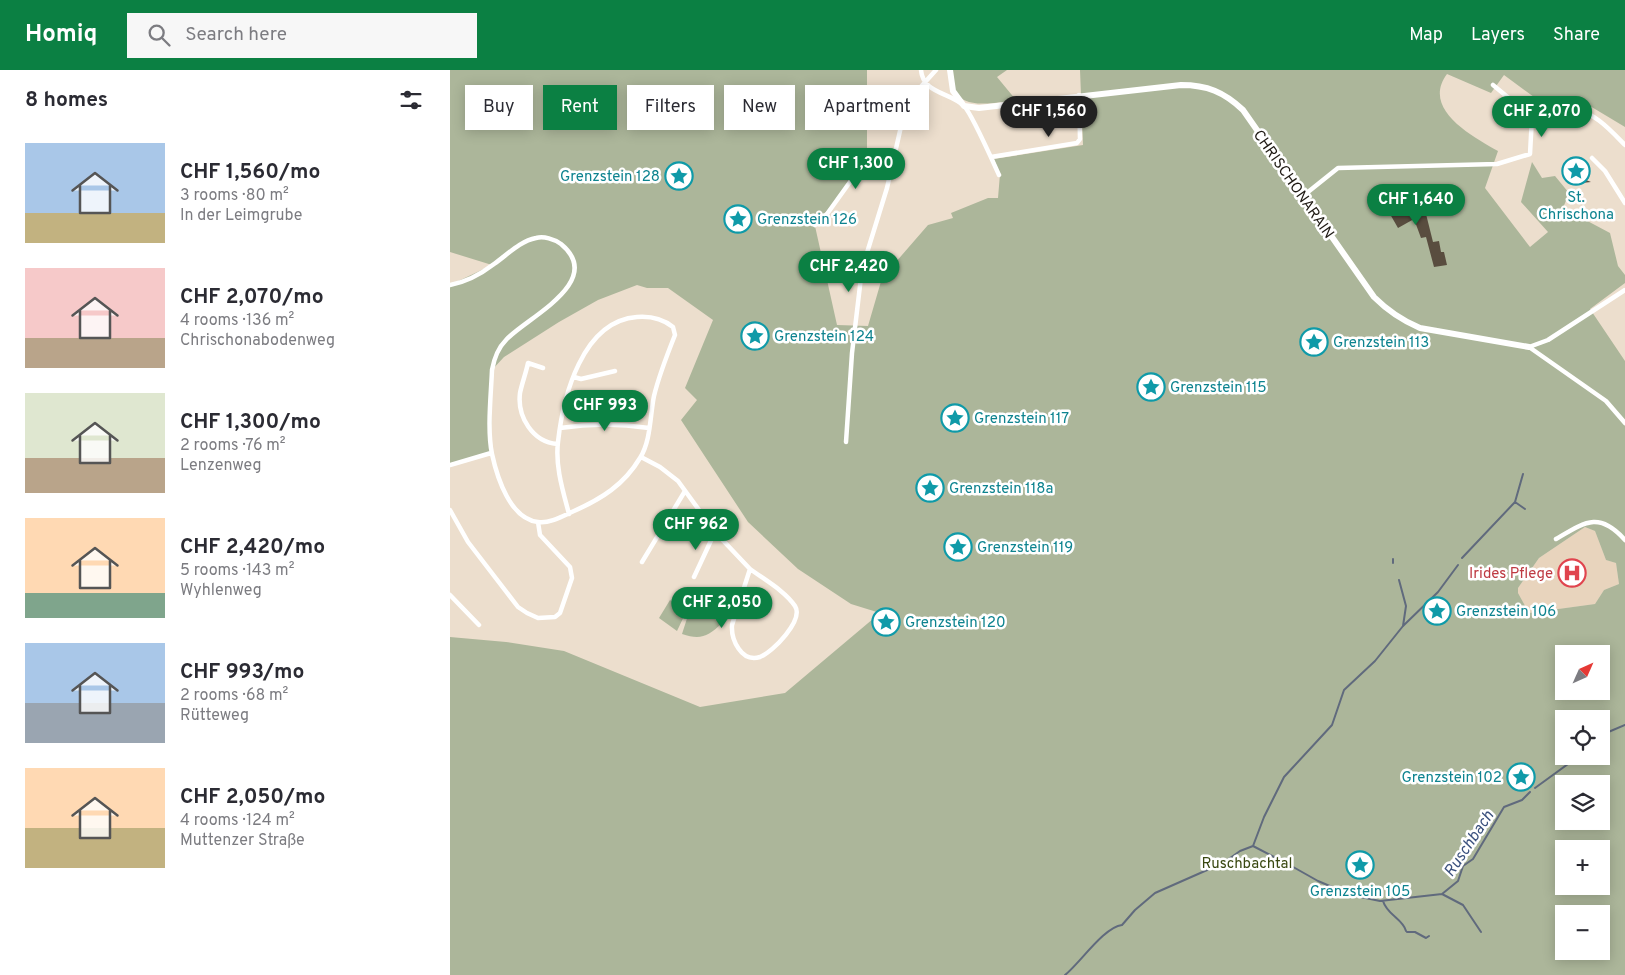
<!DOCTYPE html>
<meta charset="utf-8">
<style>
body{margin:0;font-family:Overpass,sans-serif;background:#f7f7f7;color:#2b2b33;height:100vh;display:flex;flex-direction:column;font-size:19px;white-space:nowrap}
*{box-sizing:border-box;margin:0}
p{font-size:16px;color:#7c7c81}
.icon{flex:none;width:28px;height:28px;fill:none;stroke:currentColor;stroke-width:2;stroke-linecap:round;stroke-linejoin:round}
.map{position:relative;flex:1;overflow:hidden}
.sheet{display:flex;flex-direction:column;background:#fff;width:450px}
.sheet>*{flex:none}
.banner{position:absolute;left:15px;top:15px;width:475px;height:45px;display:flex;gap:10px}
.needle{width:32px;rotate:45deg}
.controls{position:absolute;left:1105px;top:575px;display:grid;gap:10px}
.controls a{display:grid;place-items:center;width:55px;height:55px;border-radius:0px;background:#fff;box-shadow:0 2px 12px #0003;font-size:25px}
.price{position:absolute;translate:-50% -42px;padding:0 11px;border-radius:18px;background:#0b8043;color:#fff;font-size:16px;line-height:32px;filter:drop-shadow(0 1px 2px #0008)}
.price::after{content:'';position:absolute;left:50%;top:30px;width:15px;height:11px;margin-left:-8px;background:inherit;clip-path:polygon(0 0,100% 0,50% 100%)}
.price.on{background:#222;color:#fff}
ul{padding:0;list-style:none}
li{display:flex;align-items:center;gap:15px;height:125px;padding:0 25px}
li span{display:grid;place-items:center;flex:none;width:140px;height:100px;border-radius:0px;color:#555}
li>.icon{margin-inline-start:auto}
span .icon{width:60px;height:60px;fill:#fffc;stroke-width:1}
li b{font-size:21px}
h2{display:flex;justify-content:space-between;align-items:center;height:60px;padding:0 25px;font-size:21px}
.tag{padding:0 18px;border-radius:0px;background:#fff;box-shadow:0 2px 12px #0003;font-size:18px;line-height:45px}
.tag.on{background:#0b8043;color:#fff}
header{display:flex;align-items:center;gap:30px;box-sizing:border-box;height:70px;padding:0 25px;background:#0b8043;color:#fff}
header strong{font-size:24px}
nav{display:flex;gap:28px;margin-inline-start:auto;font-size:18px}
.search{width:350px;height:45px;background:#f7f7f7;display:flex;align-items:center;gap:12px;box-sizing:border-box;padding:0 18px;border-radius:0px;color:#7c7c81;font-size:19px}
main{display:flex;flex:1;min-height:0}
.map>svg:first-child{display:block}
.built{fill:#e8d4bd}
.green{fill:#acb69a;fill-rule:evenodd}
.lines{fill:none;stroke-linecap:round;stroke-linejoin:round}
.stream{stroke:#606a7d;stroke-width:2}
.building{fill:#594d3f}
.street{stroke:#fff;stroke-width:4.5}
.secondary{stroke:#fff;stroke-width:6}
.labels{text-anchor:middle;stroke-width:5;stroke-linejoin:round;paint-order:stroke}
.culture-label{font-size:15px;fill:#0d838f;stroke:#fff;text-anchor:start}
.street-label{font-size:15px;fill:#1e1913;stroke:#fff}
.health-label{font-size:15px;fill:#be3a42;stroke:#fff;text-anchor:end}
.park-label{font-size:15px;fill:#394811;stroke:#fff}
.water-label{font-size:16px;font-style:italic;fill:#3b517e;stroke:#fff}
</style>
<header>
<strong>Homiq</strong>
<div class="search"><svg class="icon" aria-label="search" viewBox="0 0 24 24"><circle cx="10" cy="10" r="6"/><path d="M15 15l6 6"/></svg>Search here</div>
<nav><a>Map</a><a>Layers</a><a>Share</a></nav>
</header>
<main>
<section class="sheet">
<h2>8 homes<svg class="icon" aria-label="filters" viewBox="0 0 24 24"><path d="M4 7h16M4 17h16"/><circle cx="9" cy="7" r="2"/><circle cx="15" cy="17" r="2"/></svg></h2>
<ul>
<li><span style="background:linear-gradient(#a9c7e8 70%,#c2b280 0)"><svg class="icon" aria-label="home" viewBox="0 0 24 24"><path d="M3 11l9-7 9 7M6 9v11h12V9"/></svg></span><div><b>CHF 1,560/mo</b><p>3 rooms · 80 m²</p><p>In der Leimgrube</p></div></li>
<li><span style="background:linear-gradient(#f6c9c9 70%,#b9a48a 0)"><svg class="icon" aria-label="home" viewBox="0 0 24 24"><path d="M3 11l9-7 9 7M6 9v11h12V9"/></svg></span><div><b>CHF 2,070/mo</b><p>4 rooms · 136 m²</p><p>Chrischonabodenweg</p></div></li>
<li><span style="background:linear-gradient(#dfe7d0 65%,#b9a48a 0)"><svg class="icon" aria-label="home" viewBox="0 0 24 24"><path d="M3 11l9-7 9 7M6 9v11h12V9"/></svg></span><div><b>CHF 1,300/mo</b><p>2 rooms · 76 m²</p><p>Lenzenweg</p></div></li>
<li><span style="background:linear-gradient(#ffd9b3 75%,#7fa58c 0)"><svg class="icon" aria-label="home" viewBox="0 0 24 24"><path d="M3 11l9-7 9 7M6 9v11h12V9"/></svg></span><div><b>CHF 2,420/mo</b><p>5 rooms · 143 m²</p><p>Wyhlenweg</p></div></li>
<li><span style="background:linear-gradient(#a9c7e8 60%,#9aa5b1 0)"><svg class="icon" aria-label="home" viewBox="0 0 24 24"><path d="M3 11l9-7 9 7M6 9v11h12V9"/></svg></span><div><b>CHF 993/mo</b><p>2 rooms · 68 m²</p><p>Rütteweg</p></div></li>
<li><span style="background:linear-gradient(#ffd9b3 60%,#c2b280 0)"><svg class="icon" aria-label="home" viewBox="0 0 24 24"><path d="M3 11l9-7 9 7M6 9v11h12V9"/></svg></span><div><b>CHF 2,050/mo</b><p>4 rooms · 124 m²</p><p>Muttenzer Straße</p></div></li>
</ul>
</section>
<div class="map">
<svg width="1175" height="905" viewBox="0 0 1175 905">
<rect width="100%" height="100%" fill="#ecdecd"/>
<path class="built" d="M1135,457L1145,461L1156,490L1166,493L1169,514L1154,520L1145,534L1079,543L1068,523V518L1089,488Z"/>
<path class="green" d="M0,0H417V90L365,156L387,255L418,256L432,208L478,155L503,148L501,143L538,128H548L550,104L544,89L633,75L630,0H1175V57L1135,33L1084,27L1054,5L1041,23L997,4C971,39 1022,66 1048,81L1035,118L1080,177L1098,162L1071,132L1082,92L1092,108L1105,106L1119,123L1113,138L1160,163L1168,196L1175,205V213L1140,239L1175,291V905H0V567L56,572L114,581L250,637L335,623L430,543L401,534L348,499L298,452L231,350L247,330L235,318L263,250L218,218H197L187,215L148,230L109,252L54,287L42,300L41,383L0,395V215L42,195L0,182ZM1135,457L1145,461L1156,490L1166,493L1169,514L1154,520L1145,534L1079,543L1068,523V518L1089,488ZM1114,584H1151V621H1114ZM1114,649H1151V686H1114ZM1114,714H1151V751H1114ZM1114,779H1151V816H1114ZM1114,844H1151V881H1114Z
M503,0H557L547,7L566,30C540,34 497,43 503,0Z
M220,530L237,540L227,561L209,548Z
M241,536L272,553C258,567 250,570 232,564Z"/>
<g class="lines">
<path class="stream" d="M1065,432L1075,439
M1012,488L1065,432L1073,404
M943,489V493
M949,510L956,536L953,556
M1156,663L1175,655
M1085,718L1129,686
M803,776L814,747L834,707L882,655L894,620L925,591L953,556L988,522L1008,495
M829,789L868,811L901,825L930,831L992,824L1008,811L1013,796L1023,789L1054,737L1072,730L1080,722
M992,824L1013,835L1031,862
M933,831C937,845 953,849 956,861
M957,862H965L976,868L979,866
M615,905C630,893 654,857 672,855L685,840L705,823L773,793L790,781L803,776L826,788"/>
</g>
<path class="building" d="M1125,91L1139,108L1136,110L1141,112L1132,113L1118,96Z
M943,124L952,138L961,134L963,139L974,136L983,172L989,171L991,182H994L997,195L984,197L976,167L971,168L964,149L948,158L932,130Z"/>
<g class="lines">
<path class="street" d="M471,0C473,24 500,22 514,36C522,44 543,92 549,105
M1043,15L1082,47
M1082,47C1097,48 1111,42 1125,41C1143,40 1163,63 1175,75
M541,87L627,73L630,69L629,25
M1142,88L1155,101L1175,133
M853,126L888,98L1047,94L1080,84L1082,47
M365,155L377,144L410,98L445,80
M0,215C16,212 31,204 44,194C57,185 70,171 86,168C94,166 104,169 111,174C157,212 74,249 56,270C48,278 44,289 42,300C41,325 37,360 42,384C47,407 60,449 88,452C99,454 113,446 124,441C151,429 174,415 190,388C201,371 200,345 204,326C209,305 217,285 225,265L223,257C213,249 200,246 187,247C132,251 113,327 108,372C105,396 113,421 119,444
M1079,277L1156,331L1175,353
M1079,277L1098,270L1175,220
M93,298L78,293C76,303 72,313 70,323C67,347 83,372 107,374
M124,307L131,309L165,301
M110,358C141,353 168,353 199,358
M396,372L402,283L412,199L437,118L455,39L459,30L486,0
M191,387L210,397L228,411L265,462L300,499L282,555C281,569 291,593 310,587C323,582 354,550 345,536C335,521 315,510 300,499
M0,395L41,383
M0,440L18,472L68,537L77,543L88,548L105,547L110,543L122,508L120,497L90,465L88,452
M1106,469C1135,452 1149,441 1175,470
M192,492L235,421
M244,507L265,462
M0,525L29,555"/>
<path class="secondary" d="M500,0L503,21L514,36L529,38L731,15C757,15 774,22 793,40L924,227C938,241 951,250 970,258L1079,277"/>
</g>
<defs>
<g id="sight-ring" transform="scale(1.4375)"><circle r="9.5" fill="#fff" stroke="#0f9aa8" stroke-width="1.5"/><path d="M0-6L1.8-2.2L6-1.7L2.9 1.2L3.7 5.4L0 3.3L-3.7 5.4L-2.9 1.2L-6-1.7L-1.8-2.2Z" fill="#0f9aa8"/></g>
<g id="hospital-ring" transform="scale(1.4375)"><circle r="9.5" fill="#fff" stroke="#e0444e" stroke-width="1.5"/><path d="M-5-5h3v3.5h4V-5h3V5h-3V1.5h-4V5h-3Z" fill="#e0444e"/></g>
</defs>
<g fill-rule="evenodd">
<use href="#sight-ring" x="1126" y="101"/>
<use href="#sight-ring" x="229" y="106"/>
<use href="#sight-ring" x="288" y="149"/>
<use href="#sight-ring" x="305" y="266"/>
<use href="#sight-ring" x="864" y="272"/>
<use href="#sight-ring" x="701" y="317"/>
<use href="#sight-ring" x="505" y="348"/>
<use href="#sight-ring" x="480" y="418"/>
<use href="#sight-ring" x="508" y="477"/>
<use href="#hospital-ring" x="1122" y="503"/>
<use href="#sight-ring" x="987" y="541"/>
<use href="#sight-ring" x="436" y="552"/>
<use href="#sight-ring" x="1071" y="707"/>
<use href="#sight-ring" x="910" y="795"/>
</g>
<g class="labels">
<g class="culture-label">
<text x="210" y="111" text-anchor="end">Grenzstein 128</text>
<text x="1126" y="132" text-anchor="middle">St.<tspan x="1126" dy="17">Chrischona</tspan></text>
<text x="307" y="154">Grenzstein 126</text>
<text x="324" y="271">Grenzstein 124</text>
<text x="883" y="277">Grenzstein 113</text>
<text x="720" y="322">Grenzstein 115</text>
<text x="524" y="353">Grenzstein 117</text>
<text x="499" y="423">Grenzstein 118a</text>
<text x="527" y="482">Grenzstein 119</text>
<text x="1006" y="546">Grenzstein 106</text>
<text x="455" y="557">Grenzstein 120</text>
<text x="1052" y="712" text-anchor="end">Grenzstein 102</text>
<text x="910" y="826" text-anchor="middle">Grenzstein 105</text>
</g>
<g class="street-label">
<text transform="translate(844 114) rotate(55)" y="5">CHRISCHONARAIN</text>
</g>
<g class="health-label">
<text x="1103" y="508">Irides Pflege</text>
</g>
<g class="park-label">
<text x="797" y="798">Ruschbachtal</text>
</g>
<g class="water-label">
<text transform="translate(1018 773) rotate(-56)" y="6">Ruschbach</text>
</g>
</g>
</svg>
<div class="controls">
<a><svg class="needle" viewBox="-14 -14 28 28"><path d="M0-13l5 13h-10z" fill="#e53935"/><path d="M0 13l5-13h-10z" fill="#7c7c81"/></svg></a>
<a><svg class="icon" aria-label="locate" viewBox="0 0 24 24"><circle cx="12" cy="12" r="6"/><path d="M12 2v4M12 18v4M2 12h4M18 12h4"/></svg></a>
<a><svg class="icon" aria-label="layers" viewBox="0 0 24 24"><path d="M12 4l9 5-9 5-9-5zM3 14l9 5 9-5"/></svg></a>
<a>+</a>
<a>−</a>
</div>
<b class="price on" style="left:599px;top:68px">CHF 1,560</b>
<b class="price" style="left:1092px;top:68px">CHF 2,070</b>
<b class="price" style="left:406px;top:120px">CHF 1,300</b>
<b class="price" style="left:966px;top:156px">CHF 1,640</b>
<b class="price" style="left:399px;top:223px">CHF 2,420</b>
<b class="price" style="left:155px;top:362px">CHF 993</b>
<b class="price" style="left:246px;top:481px">CHF 962</b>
<b class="price" style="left:272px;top:559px">CHF 2,050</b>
<div class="banner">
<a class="tag">Buy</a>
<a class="tag on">Rent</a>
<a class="tag">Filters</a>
<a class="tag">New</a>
<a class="tag">Apartment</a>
</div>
</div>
</main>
